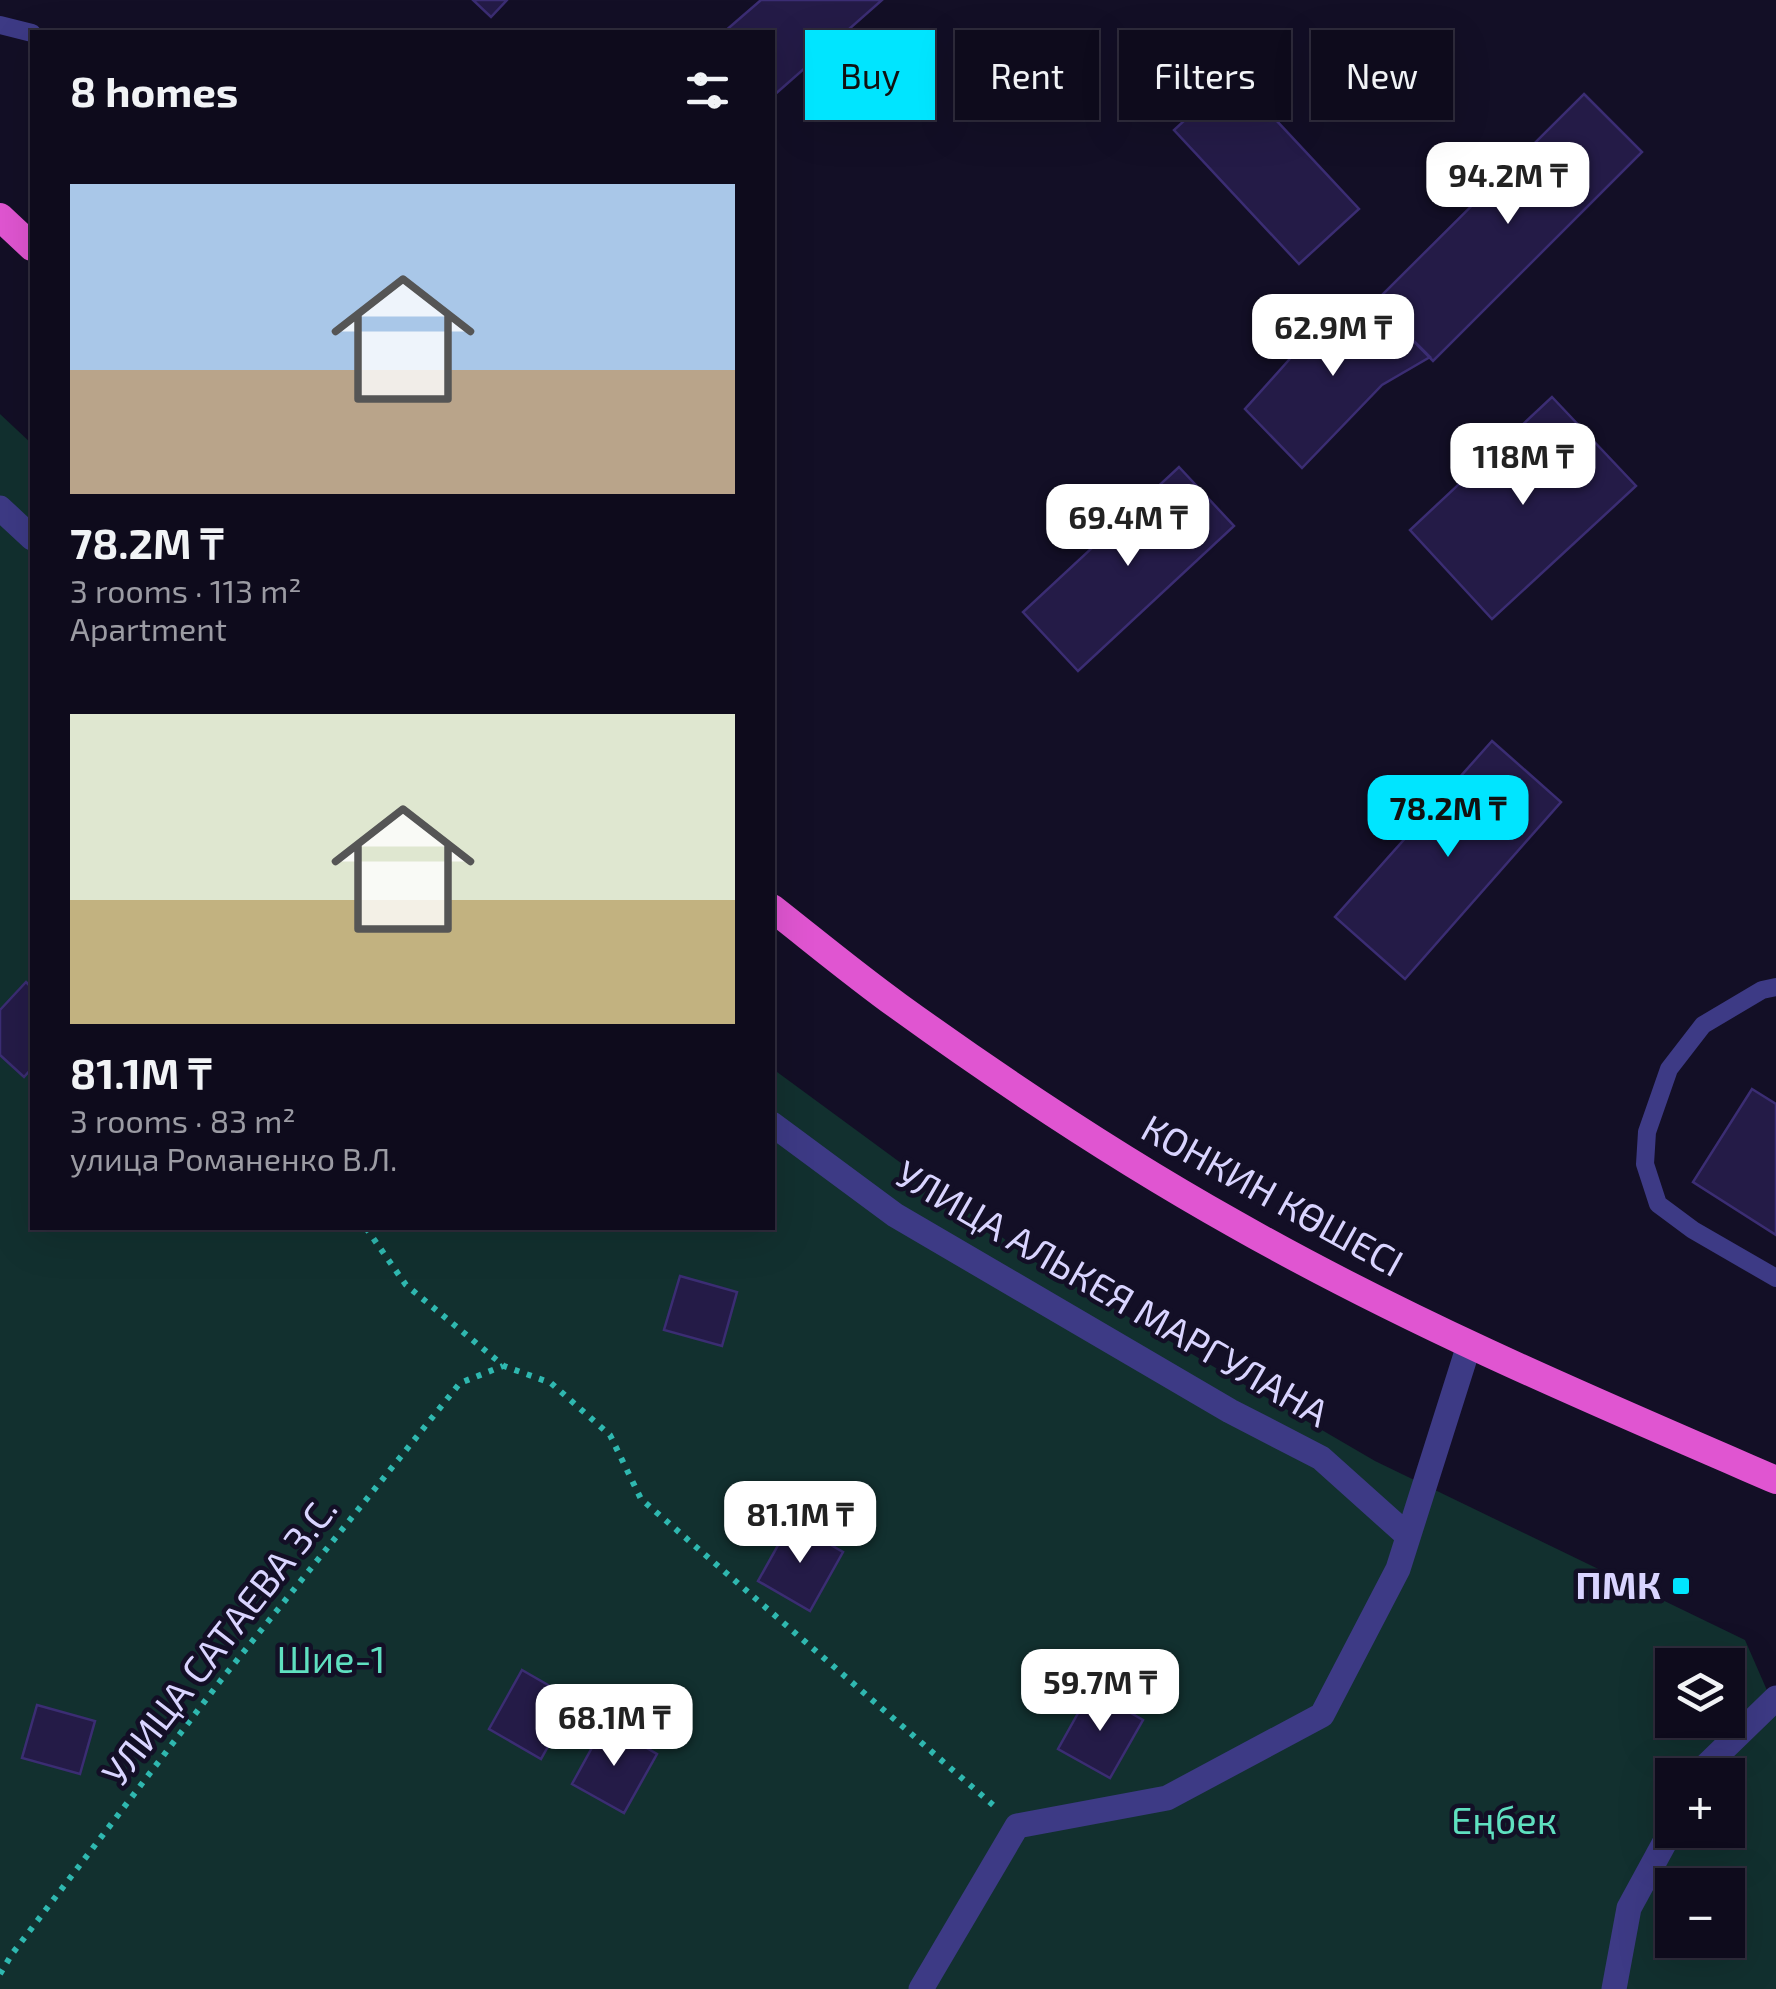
<!DOCTYPE html>
<meta charset="utf-8">
<style>
body{margin:0;font-family:"Exo 2",sans-serif;background:#1c1929;color:#f1f3f6;height:100vh;display:flex;flex-direction:column;font-size:38px;white-space:nowrap}
*{box-sizing:border-box;margin:0}
p{font-size:32px;color:#9b9ba3}
.icon{flex:none;width:55px;height:55px;fill:none;stroke:currentColor;stroke-width:2;stroke-linecap:round;stroke-linejoin:round}
.map{position:relative;flex:1;overflow:hidden}
.side{position:absolute;left:30px;top:30px;width:745px;height:1200px;display:flex;flex-direction:column;background:#0e0b1c;border-radius:0px;box-shadow:0 10px 40px #0002,0 0 0 2px #2e2b3b}
.side>*{flex:none}
.hud{position:absolute;left:805px;top:30px;width:820px;height:90px;display:flex;gap:20px}
.buttons{position:absolute;left:1655px;top:1648px;display:grid;gap:20px}
.buttons a{display:grid;place-items:center;width:90px;height:90px;border-radius:0px;background:#0e0b1c;box-shadow:0 10px 40px #0002,0 0 0 2px #2e2b3b;font-size:50px}
.price{position:absolute;translate:-50% -85px;padding:0 22px;border-radius:20px;background:#fff;color:#222;font-size:32px;line-height:65px;filter:drop-shadow(0 2px 5px #0008)}
.price::after{content:'';position:absolute;left:50%;top:60px;width:30px;height:22px;margin-left:-15px;background:inherit;clip-path:polygon(0 0,100% 0,50% 100%)}
.price.current{background:#00e5ff;color:#111}
ul{padding:0;list-style:none}
li{display:grid;align-content:center;gap:20px;height:530px;padding:0 40px}
li span{display:grid;place-items:center;height:310px;border-radius:0px;color:#555}
li>.icon{margin-inline-start:auto}
span .icon{width:180px;height:180px;fill:#fffc;stroke-width:1}
li b{font-size:42px}
h2{display:flex;justify-content:space-between;align-items:center;height:120px;padding:0 40px;font-size:42px}
.chip{padding:0 35px;border-radius:0px;background:#0e0b1c;box-shadow:0 10px 40px #0002,0 0 0 2px #2e2b3b;font-size:35px;line-height:90px}
.chip.current{background:#00e5ff;color:#111}
.map>svg:first-child{display:block}
.green{fill:#12302f;fill-rule:evenodd}
.building{fill:#241b47;stroke:#3b2d73;stroke-width:2.5}
.lines{fill:none;stroke-linecap:round;stroke-linejoin:round}
.path{stroke:#2fb8b0;stroke-width:6;stroke-dasharray:5 8;stroke-linecap:butt}
.service{stroke:#3d3a85;stroke-width:18}
.minor{stroke:#3d3a85;stroke-width:25}
.trunk{stroke:#e055d1;stroke-width:28}
.poi-dot{fill:#00e5ff;stroke:#130f26;stroke-width:4}
.labels{text-anchor:middle;stroke-width:9;stroke-linejoin:round;paint-order:stroke}
.street-label{font-size:38px;fill:#d9d4ff;stroke:#130f26}
.poi-label{font-size:38px;font-weight:bold;fill:#d9d4ff;stroke:#130f26;text-anchor:end}
.park-label{font-size:38px;fill:#5fe0c0;stroke:#130f26}
</style>
<div class="map">
<svg width="1776" height="1989" viewBox="0 0 1776 1989">
<rect width="100%" height="100%" fill="#130f26"/>
<path class="green" d="M0,414L32,444V1228H772L773,1069L1041,1266L1375,1461L1745,1640L1776,1711V1989H0ZM1672,1665H1728V1720H1672ZM1672,1775H1728V1830H1672ZM1672,1885H1728V1940H1672Z"/>
<path class="building" d="M473,0H507L491,17Z
M761,0H882L772,97V32H724Z
M1234,75L1359,209L1299,264L1174,130Z
M1584,94L1642,152L1433,361L1375,302Z
M1375,302L1430,357L1382,385L1302,468L1245,409L1321,324Z
M1552,397L1636,486L1492,619L1410,530Z
M1179,467L1234,526L1078,671L1023,612Z
M1492,741L1561,802L1405,979L1335,917Z
M26,982L32,988V1068L24,1077L0,1055V1010Z
M1752,1089L1776,1104V1235L1693,1182Z
M680,1276L737,1292L722,1346L664,1330Z
M791,1522L843,1552L810,1611L758,1581Z
M522,1670L574,1700L541,1759L489,1729Z
M1091,1690L1143,1720L1110,1778L1058,1749Z
M37,1705L95,1721L80,1774L22,1758Z
M605,1724L657,1754L624,1813L572,1784Z"/>
<g class="lines">
<path class="path" d="M366,1228L406,1285L504,1366L551,1383L610,1435L641,1499L993,1805
M0,1974L12,1954L221,1680L460,1383L503,1366"/>
<path class="service" d="M0,25L32,33
M1776,987L1762,990L1703,1025L1669,1069L1647,1132L1645,1164L1658,1204L1693,1230L1776,1278"/>
<path class="minor" d="M0,508L32,538
M772,1124L895,1215L1230,1411L1321,1458L1408,1536
M1702,1775L1707,1765L1776,1698
M921,1989L1017,1826L1167,1798L1322,1715L1398,1569L1469,1345
M1614,1989L1629,1908L1672,1829"/>
<path class="trunk" d="M0,217L32,247
M772,908C814,941 855,975 898,1006C1006,1084 1119,1159 1235,1224C1409,1323 1593,1401 1776,1480"/>
</g>
<rect class="poi-dot" x="1671" y="1576" width="20" height="20" rx="5"/>
<g class="labels">
<g class="street-label">
<text transform="translate(1272 1196) rotate(29)" y="13">КОНКИН КӨШЕСІ</text>
<text transform="translate(1112 1294) rotate(30)" y="13">УЛИЦА АЛЬКЕЯ МАРГУЛАНА</text>
<text transform="translate(220 1641) rotate(-52)" y="13">УЛИЦА САТАЕВА З.С.</text>
</g>
<g class="poi-label">
<text x="1661" y="1599">ПМК</text>
</g>
<g class="park-label">
<text x="331" y="1673">Шие-1</text>
<text x="1504" y="1834">Еңбек</text>
</g>
</g>
</svg>
<div class="buttons">
<a><svg class="icon" aria-label="layers" viewBox="0 0 24 24"><path d="M12 4l9 5-9 5-9-5zM3 14l9 5 9-5"/></svg></a>
<a>+</a>
<a>−</a>
</div>
<b class="price" style="left:1508px;top:227px">94.2M ₸</b>
<b class="price" style="left:1333px;top:379px">62.9M ₸</b>
<b class="price" style="left:1523px;top:508px">118M ₸</b>
<b class="price" style="left:1128px;top:569px">69.4M ₸</b>
<b class="price current" style="left:1448px;top:860px">78.2M ₸</b>
<b class="price" style="left:800px;top:1566px">81.1M ₸</b>
<b class="price" style="left:1100px;top:1734px">59.7M ₸</b>
<b class="price" style="left:614px;top:1769px">68.1M ₸</b>
<div class="hud">
<a class="chip current">Buy</a>
<a class="chip">Rent</a>
<a class="chip">Filters</a>
<a class="chip">New</a>
</div>
<section class="side">
<h2>8 homes<svg class="icon" aria-label="filters" viewBox="0 0 24 24"><path d="M4 7h16M4 17h16"/><circle cx="9" cy="7" r="2"/><circle cx="15" cy="17" r="2"/></svg></h2>
<ul>
<li><span style="background:linear-gradient(#a9c7e8 60%,#b9a48a 0)"><svg class="icon" aria-label="home" viewBox="0 0 24 24"><path d="M3 11l9-7 9 7M6 9v11h12V9"/></svg></span><div><b>78.2M ₸</b><p>3 rooms · 113 m²</p><p>Apartment</p></div></li>
<li><span style="background:linear-gradient(#dfe7d0 60%,#c2b280 0)"><svg class="icon" aria-label="home" viewBox="0 0 24 24"><path d="M3 11l9-7 9 7M6 9v11h12V9"/></svg></span><div><b>81.1M ₸</b><p>3 rooms · 83 m²</p><p>улица Романенко В.Л.</p></div></li>
</ul>
</section>
</div>
